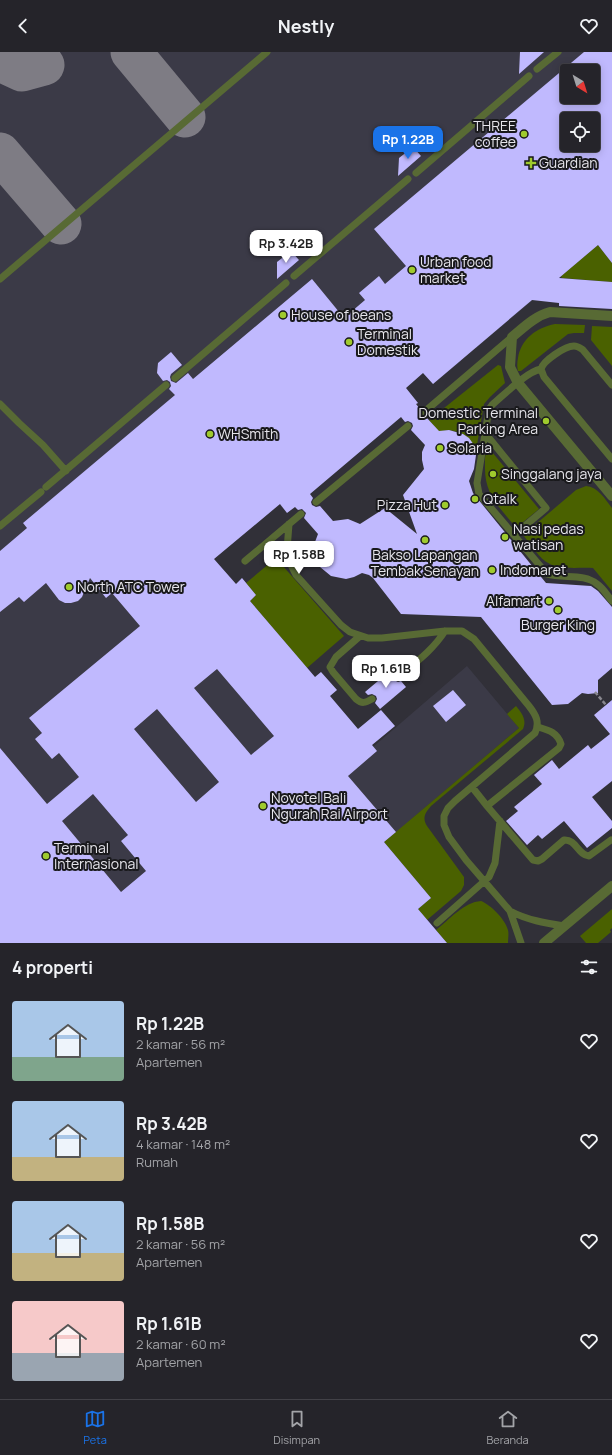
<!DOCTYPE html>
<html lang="id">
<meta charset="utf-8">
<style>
body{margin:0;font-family:Manrope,sans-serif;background:#313036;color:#f1f3f6;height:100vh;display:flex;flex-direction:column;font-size:15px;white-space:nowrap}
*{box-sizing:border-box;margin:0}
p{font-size:13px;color:#a3a4a8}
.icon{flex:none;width:22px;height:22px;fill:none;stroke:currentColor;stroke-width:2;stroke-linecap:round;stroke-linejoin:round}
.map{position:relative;height:891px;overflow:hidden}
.drawer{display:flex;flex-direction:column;background:#25242a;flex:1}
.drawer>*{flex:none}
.needle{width:26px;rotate:142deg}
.tools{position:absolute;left:560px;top:12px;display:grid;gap:8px}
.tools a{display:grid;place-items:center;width:40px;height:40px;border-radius:4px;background:#25242a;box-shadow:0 2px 10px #0003,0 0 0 1px #424147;font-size:20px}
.price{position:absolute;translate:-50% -34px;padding:0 9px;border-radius:8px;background:#fff;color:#222;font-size:13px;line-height:26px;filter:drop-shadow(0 1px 2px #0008)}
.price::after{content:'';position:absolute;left:50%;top:24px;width:12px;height:9px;margin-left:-6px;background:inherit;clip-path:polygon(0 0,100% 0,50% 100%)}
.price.on{background:#1a73e8;color:#fff}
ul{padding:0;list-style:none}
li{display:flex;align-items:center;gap:12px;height:100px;padding:0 12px}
li span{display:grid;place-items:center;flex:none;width:112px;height:80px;border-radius:4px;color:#555}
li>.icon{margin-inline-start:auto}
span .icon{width:48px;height:48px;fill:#fffc;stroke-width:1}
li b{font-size:17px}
h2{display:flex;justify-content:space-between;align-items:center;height:48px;padding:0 12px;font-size:17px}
header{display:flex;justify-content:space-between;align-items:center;height:52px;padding:0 12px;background:#25242a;font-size:18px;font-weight:700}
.tabs{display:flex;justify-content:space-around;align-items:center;height:56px;border-top:1px solid #424147;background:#25242a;font-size:11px;color:#a3a4a8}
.tabs a{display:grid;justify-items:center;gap:2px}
.tabs .on{color:#1a73e8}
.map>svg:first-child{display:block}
.built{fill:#3b3a47;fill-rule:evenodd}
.green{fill:#4a6100}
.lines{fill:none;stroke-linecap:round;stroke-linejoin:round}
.taxiway{stroke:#7e7c84;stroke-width:41}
.building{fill:#c0b9fe;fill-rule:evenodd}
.path{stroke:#88878e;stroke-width:2.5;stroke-dasharray:4 2;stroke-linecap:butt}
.lane{stroke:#586a34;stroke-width:7}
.street{stroke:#586a34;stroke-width:10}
.poi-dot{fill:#9fca2d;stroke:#19191c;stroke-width:1.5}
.labels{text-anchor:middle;stroke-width:4;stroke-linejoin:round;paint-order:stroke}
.poi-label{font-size:14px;fill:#e6e5eb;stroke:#19191c;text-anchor:start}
</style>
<header><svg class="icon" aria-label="back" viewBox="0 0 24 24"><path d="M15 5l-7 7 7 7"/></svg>Nestly<svg class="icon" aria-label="heart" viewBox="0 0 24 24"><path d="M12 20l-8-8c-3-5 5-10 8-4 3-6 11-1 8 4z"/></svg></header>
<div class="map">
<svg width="612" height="891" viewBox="0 0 612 891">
<rect width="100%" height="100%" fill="#313038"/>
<path class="built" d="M0,0H612V211L597,194L476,296L467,285L452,298L461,309L433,332L423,321L406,336L418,351L287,461L279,452L214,507L236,532L242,526L256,543L250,549L315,625L321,620L337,638L330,644L358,677L381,658L395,674L372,693L373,695L467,614L519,676L408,770L459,834L424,864L0,891ZM567,19H593V45H567ZM567,67H593V93H567Z"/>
<path class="green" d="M598,193L612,211V230L562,226L561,224Z
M555,272L585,273L584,281H574L568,282L521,319H518C517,315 517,311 518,306C521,287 536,276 555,272Z
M592,274L612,275V314L591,288Z
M498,313L501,314L505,331L490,345L484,352L476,399C470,383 456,375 439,380L429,368Z
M489,399L492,400L539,457L516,476C499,454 484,443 485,413C485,408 484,402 489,399Z
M586,434C598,435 605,447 612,456V539L593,516C581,515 561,518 550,512C539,507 531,492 523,483L576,438Z
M276,506L344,584L307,616L250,549L256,543L246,531Z
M516,654C522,661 527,668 523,677L431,754C425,761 422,766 427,774L464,825V833L461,839L427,868L418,857L431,846L384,790L519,676L507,662Z
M481,849C491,853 505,867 508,878C509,882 508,887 508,891H447L436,878C449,868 464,850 481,849Z
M612,857V876L610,878L611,880L598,891H586L580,884Z"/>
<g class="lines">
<path class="taxiway" d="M131,0L185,65
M0,9L22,19L44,13
M0,101L61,172"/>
</g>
<path class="building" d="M520,0H544L519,22Z
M584,0H612V211L598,193L559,226L612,230V257L559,254V251L532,248L433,332L423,321L406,336L418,351L416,352L420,357L418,362L419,365L424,366L426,365L439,379L449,378L463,382L469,386L474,393L476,403L474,417L469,429L473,441L546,531L591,534L598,539L612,555V616L598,628V641L588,642L582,641L568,652L552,653L481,565L401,562L373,526L369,523L362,521L354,525L346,527L331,524L320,515L316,509L314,499L315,490L318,482L304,466L306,461L302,457L298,458L295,455L287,461L280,452L214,507L236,532L242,526L256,543L250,549L315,625L321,620L337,638L330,644L358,677L381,658L395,674L372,693L377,699L348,724L396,780L384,790L431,846L418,857L447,891H0V696L47,752L79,725L59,701L52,707L35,687L42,681L29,666L140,574L112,541L106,546L90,526L82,545L78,549L71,551H65L59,548L46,531L24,550L19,545L0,560V499L27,476L23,471L175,343L169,337L171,334L170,330L167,328L163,329L157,321L158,311L171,300L182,313L171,322L170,325L171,329L176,331L188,321L193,327L312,227L344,266L365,248L359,241L379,224L385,232L406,214L374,177ZM567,19H593V45H567ZM567,67H593V93H567ZM401,365L405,370L408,369L412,371L413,374L411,378L425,393L422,400V408L424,417L403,443L417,482L385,456L360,472L348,467L333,469L320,454L316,455L312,453L311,450L313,446L310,442ZM217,617L274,684L251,703L194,636ZM157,657L219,730L196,750L134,677ZM93,742L128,783L121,789L146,819L121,840L62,769Z
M413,95L421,104L398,124L399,106Z
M291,199L299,208L277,227V210Z
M391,618L395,621L393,625L394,628L398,630L401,629L406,635L380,657L375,651L377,647L376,644L372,642L368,643L365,640Z
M453,638L466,653L446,670L433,654Z
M612,648V729L592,745L612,769V776L587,796L564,769L542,787L538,783L527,793L506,769L518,759L514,755L542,732L534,723L552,708L559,717L588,693L591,697L610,682L594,663Z"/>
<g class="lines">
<path class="path" d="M595,640L606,653"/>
<path class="lane" d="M537,17L558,0
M416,121L529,24
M294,224L408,127
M0,227L267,0
M541,317C526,320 504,343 492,353L489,357L477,431L479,442L547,522C563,527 584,521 597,532C603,536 607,543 612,549
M175,326L286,231
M612,333L583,298C580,296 578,294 574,294C565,294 543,309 541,317L544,325L612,407
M0,352L19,371L43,393L66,419
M423,361L512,285
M485,381L546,456L514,483
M46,435L166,333
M316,450L408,374
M289,472L287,498L290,511L296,523L341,573L350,580L368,586H382L445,579H462L474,587L529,654C536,663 540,670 535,681L455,749L448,756L444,764V773L449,785L466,808L510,859L521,891
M0,474L41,440
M245,509L301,462
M360,584L336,605L330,615L333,620L356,647C362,652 365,651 372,647
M398,625C415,611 433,598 445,579
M538,675C548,678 557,680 561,692L559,696L487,754L533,808L538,809L542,807L564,788C576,787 578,803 589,804L611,788
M472,735L487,754
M510,859C527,868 545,871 564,874
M437,871L489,825L495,811L500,769"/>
<path class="street" d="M612,264L550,260C535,264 524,275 512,285L510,315L518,331L612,444
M544,891L612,834"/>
</g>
<g class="poi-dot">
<circle cx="524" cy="82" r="4"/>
<path d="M529 105h4v4h4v4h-4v4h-4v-4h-4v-4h4z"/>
<circle cx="412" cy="218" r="4"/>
<circle cx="283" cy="263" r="4"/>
<circle cx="349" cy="290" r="4"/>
<circle cx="546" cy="369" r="4"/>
<circle cx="210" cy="382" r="4"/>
<circle cx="440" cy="396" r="4"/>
<circle cx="493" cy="422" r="4"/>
<circle cx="475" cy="447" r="4"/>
<circle cx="445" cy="453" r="4"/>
<circle cx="505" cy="485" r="4"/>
<circle cx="425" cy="488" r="4"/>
<circle cx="492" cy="518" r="4"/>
<circle cx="69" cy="535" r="4"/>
<circle cx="549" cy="549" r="4"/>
<circle cx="558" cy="558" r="4"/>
<circle cx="263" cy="754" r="4"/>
<circle cx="46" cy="804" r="4"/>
</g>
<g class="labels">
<g class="poi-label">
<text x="516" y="79" text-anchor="end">THREE<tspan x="516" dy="16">coffee</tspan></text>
<text x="539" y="116">Guardian</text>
<text x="420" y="215">Urban food<tspan x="420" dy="16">market</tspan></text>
<text x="291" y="268">House of beans</text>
<text x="357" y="287">Terminal<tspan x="357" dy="16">Domestik</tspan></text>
<text x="538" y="366" text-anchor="end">Domestic Terminal<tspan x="538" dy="16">Parking Area</tspan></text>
<text x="218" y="387">WHSmith</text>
<text x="448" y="401">Solaria</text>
<text x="501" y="427">Singgalang jaya</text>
<text x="483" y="452">Qtalk</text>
<text x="437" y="458" text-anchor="end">Pizza Hut</text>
<text x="513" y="482">Nasi pedas<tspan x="513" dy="16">watisan</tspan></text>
<text x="425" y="508" text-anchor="middle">Bakso Lapangan<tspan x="425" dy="16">Tembak Senayan</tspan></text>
<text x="500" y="523">Indomaret</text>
<text x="77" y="540">North ATC Tower</text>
<text x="541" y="554" text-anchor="end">Alfamart</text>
<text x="558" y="578" text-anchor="middle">Burger King</text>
<text x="271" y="751">Novotel Bali<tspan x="271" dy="16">Ngurah Rai Airport</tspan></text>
<text x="54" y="801">Terminal<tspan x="54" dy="16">Internasional</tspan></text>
</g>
</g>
</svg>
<div class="tools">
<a><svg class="needle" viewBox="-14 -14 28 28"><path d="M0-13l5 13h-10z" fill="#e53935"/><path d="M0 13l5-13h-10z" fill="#a3a4a8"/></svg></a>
<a><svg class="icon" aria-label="locate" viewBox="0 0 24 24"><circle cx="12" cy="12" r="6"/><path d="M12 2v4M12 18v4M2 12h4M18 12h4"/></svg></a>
</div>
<b class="price on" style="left:408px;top:108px">Rp 1.22B</b>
<b class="price" style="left:286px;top:212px">Rp 3.42B</b>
<b class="price" style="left:299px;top:523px">Rp 1.58B</b>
<b class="price" style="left:386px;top:637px">Rp 1.61B</b>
</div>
<section class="drawer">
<h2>4 properti<svg class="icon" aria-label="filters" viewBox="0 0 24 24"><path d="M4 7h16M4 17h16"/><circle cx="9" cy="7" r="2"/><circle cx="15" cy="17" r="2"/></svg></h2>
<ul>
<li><span style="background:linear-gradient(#a9c7e8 70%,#7fa58c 0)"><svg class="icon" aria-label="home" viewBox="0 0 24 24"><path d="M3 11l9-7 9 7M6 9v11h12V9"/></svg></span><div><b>Rp 1.22B</b><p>2 kamar · 56 m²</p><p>Apartemen</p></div><svg class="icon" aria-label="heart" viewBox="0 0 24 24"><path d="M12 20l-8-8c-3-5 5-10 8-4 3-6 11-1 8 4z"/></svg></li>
<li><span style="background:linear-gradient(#a9c7e8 70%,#c2b280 0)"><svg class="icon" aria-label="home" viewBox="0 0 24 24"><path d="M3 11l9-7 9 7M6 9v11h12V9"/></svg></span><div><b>Rp 3.42B</b><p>4 kamar · 148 m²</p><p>Rumah</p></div><svg class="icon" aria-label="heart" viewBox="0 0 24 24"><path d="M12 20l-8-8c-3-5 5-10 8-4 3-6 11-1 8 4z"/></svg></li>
<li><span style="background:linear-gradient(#a9c7e8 65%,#c2b280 0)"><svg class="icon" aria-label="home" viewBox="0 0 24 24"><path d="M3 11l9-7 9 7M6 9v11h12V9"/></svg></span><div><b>Rp 1.58B</b><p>2 kamar · 56 m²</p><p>Apartemen</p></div><svg class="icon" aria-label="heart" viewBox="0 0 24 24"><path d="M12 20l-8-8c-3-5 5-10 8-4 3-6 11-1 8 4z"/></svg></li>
<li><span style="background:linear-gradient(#f6c9c9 65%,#9aa5b1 0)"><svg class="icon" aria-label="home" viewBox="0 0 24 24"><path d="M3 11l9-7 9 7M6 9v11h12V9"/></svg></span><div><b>Rp 1.61B</b><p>2 kamar · 60 m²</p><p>Apartemen</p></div><svg class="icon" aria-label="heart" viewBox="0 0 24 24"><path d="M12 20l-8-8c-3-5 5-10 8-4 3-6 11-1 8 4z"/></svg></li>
</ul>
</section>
<nav class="tabs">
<a class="on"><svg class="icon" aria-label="map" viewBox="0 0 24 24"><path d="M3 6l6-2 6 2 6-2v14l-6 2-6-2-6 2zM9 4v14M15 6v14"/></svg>Peta</a>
<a><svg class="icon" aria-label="saved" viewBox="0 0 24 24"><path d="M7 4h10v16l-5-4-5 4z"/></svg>Disimpan</a>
<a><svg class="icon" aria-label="home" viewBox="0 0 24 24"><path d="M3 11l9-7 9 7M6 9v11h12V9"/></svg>Beranda</a>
</nav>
